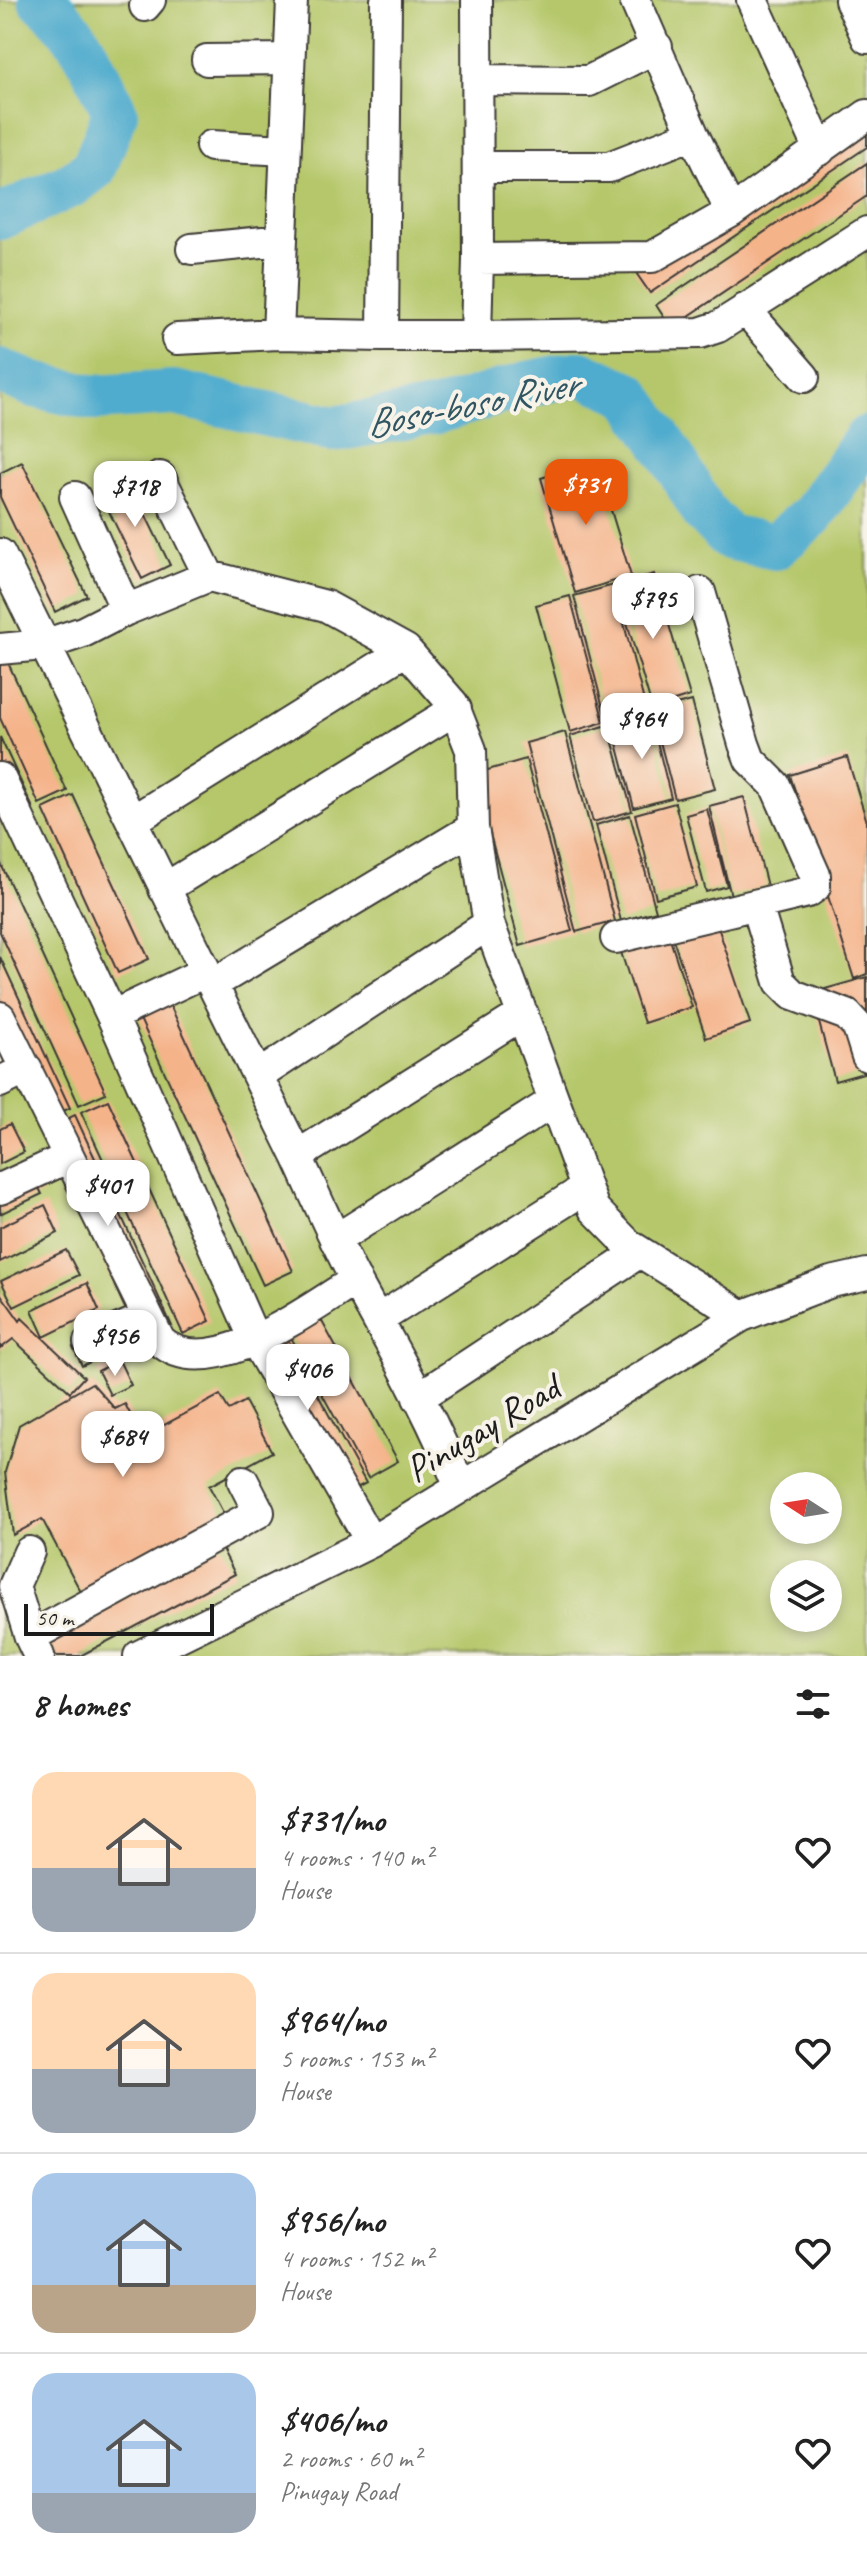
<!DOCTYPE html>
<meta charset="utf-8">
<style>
body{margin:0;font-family:Caveat,sans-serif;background:#f6f6f6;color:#222;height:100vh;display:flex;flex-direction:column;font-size:30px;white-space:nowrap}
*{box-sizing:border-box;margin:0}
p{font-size:26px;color:#767676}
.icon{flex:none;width:44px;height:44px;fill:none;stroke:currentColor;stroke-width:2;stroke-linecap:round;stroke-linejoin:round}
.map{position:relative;height:1656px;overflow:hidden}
.details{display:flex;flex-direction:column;background:#fff;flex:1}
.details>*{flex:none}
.needle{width:52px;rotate:282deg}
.controls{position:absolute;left:770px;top:1472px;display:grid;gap:16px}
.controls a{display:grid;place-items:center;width:72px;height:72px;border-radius:50%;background:#fff;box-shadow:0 4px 12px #0003;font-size:40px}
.scale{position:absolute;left:24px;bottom:20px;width:190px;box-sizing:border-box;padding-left:8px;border:4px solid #1c1c1c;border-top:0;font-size:22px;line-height:28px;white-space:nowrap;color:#1c1c1c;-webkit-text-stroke:6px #f7f3e8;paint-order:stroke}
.price{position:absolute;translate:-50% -68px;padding:0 18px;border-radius:16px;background:#fff;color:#222;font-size:26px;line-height:52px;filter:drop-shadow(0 2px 4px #0008)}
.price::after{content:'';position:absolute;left:50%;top:48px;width:24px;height:18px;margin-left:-12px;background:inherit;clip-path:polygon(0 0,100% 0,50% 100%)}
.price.active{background:#ea580c;color:#fff}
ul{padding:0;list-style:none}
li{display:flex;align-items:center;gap:24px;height:200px;padding:0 32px}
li+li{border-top:2px solid #e0e0e0}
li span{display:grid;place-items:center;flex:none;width:224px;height:160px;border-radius:24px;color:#555}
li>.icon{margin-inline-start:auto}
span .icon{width:96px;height:96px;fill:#fffc;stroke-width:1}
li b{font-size:34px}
h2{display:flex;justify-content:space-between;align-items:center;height:96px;padding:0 32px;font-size:34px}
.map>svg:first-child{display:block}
.green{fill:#b5c76a;stroke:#687243;stroke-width:2;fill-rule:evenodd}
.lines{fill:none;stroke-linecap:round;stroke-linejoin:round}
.river{stroke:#50acce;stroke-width:46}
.building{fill:#f5b38a}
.minor-casing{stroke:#3c3934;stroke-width:34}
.minor{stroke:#fff;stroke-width:30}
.labels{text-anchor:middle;stroke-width:8;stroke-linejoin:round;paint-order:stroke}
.street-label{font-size:38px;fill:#1c1c1c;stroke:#f7f3e8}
.water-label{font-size:40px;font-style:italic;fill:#315663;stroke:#f7f3e8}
</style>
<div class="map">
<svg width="867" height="1656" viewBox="0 0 867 1656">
<rect width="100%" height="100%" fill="#f7f3e8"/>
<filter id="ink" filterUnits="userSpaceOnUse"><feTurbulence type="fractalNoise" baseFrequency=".0125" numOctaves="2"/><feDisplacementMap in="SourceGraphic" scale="16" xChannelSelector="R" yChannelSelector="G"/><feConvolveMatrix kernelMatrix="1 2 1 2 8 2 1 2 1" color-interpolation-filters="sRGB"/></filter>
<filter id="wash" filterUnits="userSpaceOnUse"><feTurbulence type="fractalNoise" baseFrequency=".006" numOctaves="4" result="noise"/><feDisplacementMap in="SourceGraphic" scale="32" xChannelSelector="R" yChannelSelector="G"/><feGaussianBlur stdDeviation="1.8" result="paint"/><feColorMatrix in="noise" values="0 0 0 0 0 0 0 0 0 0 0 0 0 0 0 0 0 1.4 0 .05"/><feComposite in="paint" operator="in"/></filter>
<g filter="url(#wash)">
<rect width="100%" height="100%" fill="#f0dbba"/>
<path class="green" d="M0,0H867V1656H0ZM784,1486H828V1530H784ZM784,1574H828V1618H784Z"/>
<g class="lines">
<path class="river" d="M0,217L73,184L94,168L115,113C96,71 78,29 41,0
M0,371L34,385L95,398L174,393L334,429L437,411L527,384L581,373L629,394L670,454L704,512L728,537L775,547L812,515L867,438"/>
</g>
<g id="blocks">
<path class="building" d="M867,115V147L650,293L634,270Z
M867,163V196L671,328L656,305Z
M596,461L631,576L575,593L541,478Z
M22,462L87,596L55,612L0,497V473Z
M128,479L170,565L142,579L100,493Z
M654,574L690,696L652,708L616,585Z
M614,585L646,709L606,719L574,596Z
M570,596L604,722L570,732L536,605Z
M4,654L67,791L39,804L0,718V656Z
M692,701L715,789L675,799L652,711Z
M650,714L671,798L634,808L612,724Z
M608,725L632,811L593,822L570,736Z
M565,732L615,921L576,932L526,743Z
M0,737L33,808L5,821L0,811Z
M847,757L867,822V974L854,979L790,775Z
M526,759L572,931L520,946L474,774Z
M73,795L149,959L118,973L43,809Z
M744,797L767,886L731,896L709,806Z
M675,803L697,887L656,898L635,814Z
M707,809L727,886L706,892L686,815Z
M630,815L656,911L621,921L596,825Z
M0,862L106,1093L79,1105L0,932Z
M711,906L750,1023L706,1038L667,921Z
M667,930L692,1007L644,1023L619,946Z
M0,957L70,1108L42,1121L0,1029Z
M867,977V1072L835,1081L811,993Z
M164,992L293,1271L263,1285L134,1006Z
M108,1100L210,1321L183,1334L81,1112Z
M75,1115L172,1326L140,1341L43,1130Z
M10,1124L24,1152L0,1164V1129Z
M29,1168L42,1194L0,1214V1182Z
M45,1205L58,1233L0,1262V1227Z
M66,1250L79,1275L14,1307L1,1281Z
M87,1283L99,1310L44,1337L32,1310Z
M0,1293L20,1321L22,1318L84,1377L70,1392L13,1339L0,1349Z
M313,1305L398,1461L368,1478L282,1321Z
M280,1325L366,1483L335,1500L249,1342Z
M105,1331L114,1351L82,1366L73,1347Z
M119,1360L131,1385L110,1395L98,1371Z
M92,1383L115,1409L125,1404L142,1437L220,1395L229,1410L245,1401L272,1452L209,1486L225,1516L82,1594L42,1519L13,1535L5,1472L19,1425Z
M220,1545L235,1574L80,1656H56L47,1638Z"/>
</g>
</g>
<g filter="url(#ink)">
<use href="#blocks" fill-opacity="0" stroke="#3c3934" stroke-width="2"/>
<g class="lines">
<g class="minor-casing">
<path id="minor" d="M386,0L383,336H476
M477,0L478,259L652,257L731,212L867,115
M635,0L693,134L731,212
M752,0L820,150
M850,0L867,38
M145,6L150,0
M207,60L289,59
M478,80L589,81L657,47
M211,146L285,150
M478,167H609L693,134
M192,249L282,240
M478,259L476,336L700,333L718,327L867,232
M745,309L804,377
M278,334L292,0
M177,339L278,334L383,336
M160,477L209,576
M75,497L126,610
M0,554L297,1156C316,1197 334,1239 355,1279C392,1347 432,1415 460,1488
M0,649L44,645L83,632L126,610L209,576L326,606L406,650L453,704L471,750L473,828L489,924L594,1209L629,1245L742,1316
M0,778L112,1016L255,1340L371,1542
M132,821L406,650
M164,889L456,709
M757,906L780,982L793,995L847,1015L858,1027L867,1056
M616,938L808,892L815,887V875L775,785L750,760L744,744L700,592
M213,984L473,828
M112,1016L205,972
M0,1017L160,1341C209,1386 311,1307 356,1280
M258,1076L489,924
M0,1082L27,1069
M297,1156L523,1014
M0,1189L69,1157
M335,1240L554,1101
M379,1319L586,1188
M89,1342L148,1317
M418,1398L640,1252
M29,1552L14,1586L30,1637
M39,1656L30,1637L259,1512L243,1481
M139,1656L371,1542L742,1316L831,1282L867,1274"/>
</g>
<use href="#minor" class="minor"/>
</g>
</g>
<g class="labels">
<g class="street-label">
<text transform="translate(482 1428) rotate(-31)" y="13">Pinugay Road</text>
</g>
<g class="water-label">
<text transform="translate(471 403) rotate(-11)" y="14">Boso-boso River</text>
</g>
</g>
</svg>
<div class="controls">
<a><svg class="needle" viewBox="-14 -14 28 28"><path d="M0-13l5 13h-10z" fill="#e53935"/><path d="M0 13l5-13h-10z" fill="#767676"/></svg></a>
<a><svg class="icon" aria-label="layers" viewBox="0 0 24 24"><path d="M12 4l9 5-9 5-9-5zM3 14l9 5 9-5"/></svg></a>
</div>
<div class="scale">50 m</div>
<b class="price active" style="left:586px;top:527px">$731</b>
<b class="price" style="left:135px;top:529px">$718</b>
<b class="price" style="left:653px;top:641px">$795</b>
<b class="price" style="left:642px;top:761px">$964</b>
<b class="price" style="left:108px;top:1228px">$401</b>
<b class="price" style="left:115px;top:1378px">$956</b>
<b class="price" style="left:308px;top:1412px">$406</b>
<b class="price" style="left:123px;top:1479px">$684</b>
</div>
<section class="details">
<h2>8 homes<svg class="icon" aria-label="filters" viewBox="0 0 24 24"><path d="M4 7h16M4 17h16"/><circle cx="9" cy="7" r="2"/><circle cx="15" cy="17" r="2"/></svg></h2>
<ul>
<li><span style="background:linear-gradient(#ffd9b3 60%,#9aa5b1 0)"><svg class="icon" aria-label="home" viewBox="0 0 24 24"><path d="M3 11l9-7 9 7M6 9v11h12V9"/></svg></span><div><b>$731/mo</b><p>4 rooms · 140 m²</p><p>House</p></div><svg class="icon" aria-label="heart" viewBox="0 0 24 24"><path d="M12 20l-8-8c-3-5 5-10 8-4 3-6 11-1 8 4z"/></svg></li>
<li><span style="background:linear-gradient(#ffd9b3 60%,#9aa5b1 0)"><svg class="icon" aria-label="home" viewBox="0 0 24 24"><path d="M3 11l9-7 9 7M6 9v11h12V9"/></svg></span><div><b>$964/mo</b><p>5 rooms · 153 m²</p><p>House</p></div><svg class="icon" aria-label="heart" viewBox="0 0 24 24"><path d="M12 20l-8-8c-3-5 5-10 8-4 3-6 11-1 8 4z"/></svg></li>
<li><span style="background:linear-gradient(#a9c7e8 70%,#b9a48a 0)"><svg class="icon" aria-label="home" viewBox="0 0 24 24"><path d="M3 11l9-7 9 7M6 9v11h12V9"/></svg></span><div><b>$956/mo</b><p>4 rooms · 152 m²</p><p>House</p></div><svg class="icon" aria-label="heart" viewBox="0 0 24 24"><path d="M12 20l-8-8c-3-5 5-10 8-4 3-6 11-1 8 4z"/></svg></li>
<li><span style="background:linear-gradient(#a9c7e8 75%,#9aa5b1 0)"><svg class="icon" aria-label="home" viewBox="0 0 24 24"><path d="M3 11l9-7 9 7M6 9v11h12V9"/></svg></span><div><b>$406/mo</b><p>2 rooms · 60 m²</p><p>Pinugay Road</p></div><svg class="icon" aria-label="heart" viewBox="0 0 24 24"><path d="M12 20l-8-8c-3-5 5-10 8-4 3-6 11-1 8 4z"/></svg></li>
</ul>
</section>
